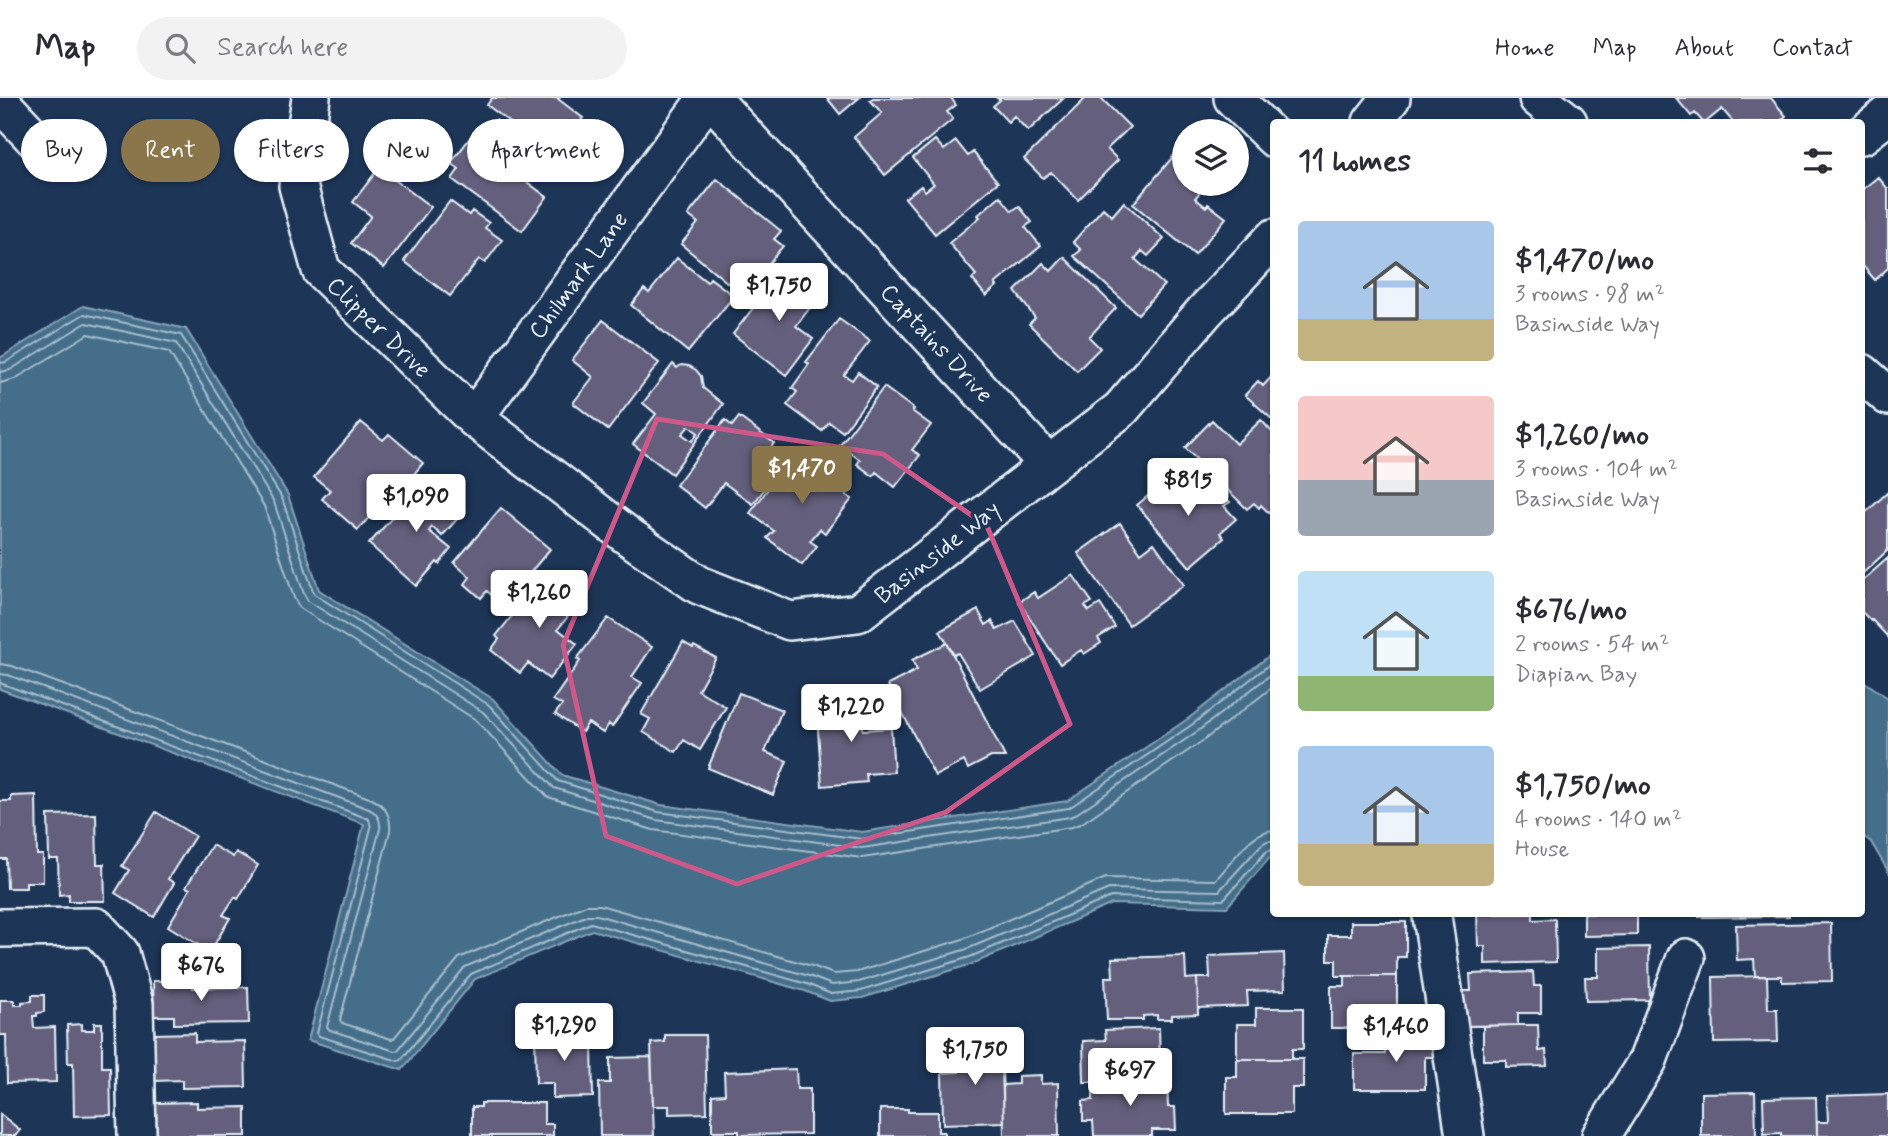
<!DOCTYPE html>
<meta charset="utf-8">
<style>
body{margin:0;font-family:Mynerve,sans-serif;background:#f2f2f3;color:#2b2b33;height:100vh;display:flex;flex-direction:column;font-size:26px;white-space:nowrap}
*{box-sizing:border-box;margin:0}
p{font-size:23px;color:#7c7c81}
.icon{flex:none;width:38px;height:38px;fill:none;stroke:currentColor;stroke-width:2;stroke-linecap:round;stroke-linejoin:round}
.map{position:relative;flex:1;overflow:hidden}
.side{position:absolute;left:1270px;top:21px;width:595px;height:798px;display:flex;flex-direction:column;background:#fff;border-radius:7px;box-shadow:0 2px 5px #0004}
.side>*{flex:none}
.guide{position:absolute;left:21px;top:21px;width:665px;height:63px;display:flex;gap:14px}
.controls{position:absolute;left:1172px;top:21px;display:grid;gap:14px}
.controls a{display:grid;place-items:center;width:77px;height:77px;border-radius:50%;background:#fff;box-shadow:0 2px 5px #0004;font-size:35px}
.price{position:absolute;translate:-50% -60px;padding:0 16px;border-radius:7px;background:#fff;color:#222;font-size:23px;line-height:46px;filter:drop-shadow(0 2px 4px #0008)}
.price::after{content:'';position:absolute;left:50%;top:42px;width:21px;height:16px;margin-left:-10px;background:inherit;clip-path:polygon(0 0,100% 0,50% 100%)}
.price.on{background:#8a764a;color:#fff}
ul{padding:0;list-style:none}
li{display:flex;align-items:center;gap:21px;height:175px;padding:0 28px}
li span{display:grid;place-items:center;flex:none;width:196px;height:140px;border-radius:7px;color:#555}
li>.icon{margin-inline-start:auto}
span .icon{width:84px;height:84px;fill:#fffc;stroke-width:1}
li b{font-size:30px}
h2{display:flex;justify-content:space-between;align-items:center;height:84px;padding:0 28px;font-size:30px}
.pill{padding:0 24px;border-radius:32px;background:#fff;box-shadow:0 2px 5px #0004;font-size:24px;line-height:63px}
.pill.on{background:#8a764a;color:#fff}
header{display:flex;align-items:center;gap:42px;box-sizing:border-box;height:98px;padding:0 35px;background:#fff;border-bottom:2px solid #e1e1e2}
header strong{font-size:33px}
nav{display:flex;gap:38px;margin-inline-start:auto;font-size:24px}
.search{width:490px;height:63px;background:#f2f2f3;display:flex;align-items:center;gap:18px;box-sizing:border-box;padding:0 24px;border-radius:38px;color:#7c7c81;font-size:26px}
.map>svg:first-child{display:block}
.water{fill:#446e8a;stroke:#86a2b6;stroke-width:2}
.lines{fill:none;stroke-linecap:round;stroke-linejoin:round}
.shore{stroke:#a6bdcc;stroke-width:2}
.building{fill:#635f7c;stroke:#e8f1f8;stroke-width:2;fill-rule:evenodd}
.minor-casing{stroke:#e8f1f8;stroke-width:42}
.minor{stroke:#1d3557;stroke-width:37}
.marked{fill:none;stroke:#cd598a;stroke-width:5;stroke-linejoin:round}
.labels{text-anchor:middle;stroke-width:7;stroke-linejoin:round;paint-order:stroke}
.street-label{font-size:24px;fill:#e8f1f8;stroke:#1d3557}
</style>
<header>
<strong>Map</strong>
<div class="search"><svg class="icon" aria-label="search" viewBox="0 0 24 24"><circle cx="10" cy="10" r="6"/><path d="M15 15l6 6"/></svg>Search here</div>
<nav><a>Home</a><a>Map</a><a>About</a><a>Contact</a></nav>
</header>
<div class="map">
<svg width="1888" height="1038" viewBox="0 0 1888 1038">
<rect width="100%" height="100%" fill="#1d3557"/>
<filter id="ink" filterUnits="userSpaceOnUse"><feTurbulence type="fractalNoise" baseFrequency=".0143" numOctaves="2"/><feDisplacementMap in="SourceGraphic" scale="14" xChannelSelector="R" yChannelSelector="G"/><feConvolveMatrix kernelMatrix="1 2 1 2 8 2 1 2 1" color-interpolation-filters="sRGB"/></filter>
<g filter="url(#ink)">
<path class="water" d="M83,208L186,231L288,397L319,492L493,601L562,677L661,707L862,734L1067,703L1189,620L1274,554V755L1227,809L1112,806L972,866L862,900L830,903L805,893L592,832L475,881L402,972L308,942L364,726L0,591V260Z
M1862,582L1888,600V773L1871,744L1862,737Z"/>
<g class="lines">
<path class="shore" d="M0,265L6,264L84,216L181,237L282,400L314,496L489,607L558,683L658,714L862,741L1069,710L1193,626L1274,563
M0,274L10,272L86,225L176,245L274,404L304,496L308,503L483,614L554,690L656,722L862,750L1070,719L1076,716L1198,633L1274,574
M0,285L15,281L88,236L169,254L264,408L294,500L300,510L476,622L548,699L653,732L862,760L1072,729L1082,725L1204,642L1274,588
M0,566L12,568L372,701C386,708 391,718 390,733L340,922L342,925L391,941L394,940L459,860L586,807H600L812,868L834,876L857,874L963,841L1106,780L1215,782C1232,766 1249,733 1274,732
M0,576L8,577L369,711C377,715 381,722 380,731L327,929L330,932L395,953L398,952L465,869L588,817H597L809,878L832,887L859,884L967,851L1109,791L1219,793L1261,747L1267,743H1274
M0,585L369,721L371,730L317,935L319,938L398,963L401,962L471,876L591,825L807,886L831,896L861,893L970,859L1111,799L1223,802L1266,754L1274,751"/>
</g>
<path class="building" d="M492,0H559L558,1L583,20L554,58L487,7Z
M827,0H859L840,16Z
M873,0H951L956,7L947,14L953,21L885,77L854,39L882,15L870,2Z
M997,0H1064L1028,33L1014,18L1008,24L993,8L1000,2Z
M1086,0H1101L1130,29L1107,51L1118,62L1078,102L1051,74L1043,80L1024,61Z
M1676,0H1771L1786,18L1779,24H1733L1722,11L1706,24H1703L1695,15L1691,18Z
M496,22L538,54L519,78L547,99L522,133L452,81L459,71L451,65L479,28L487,35Z
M935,42L944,52L956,43L968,58L973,54L998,84L935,136L905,100L921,88L925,93L934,86L913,60Z
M1176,55L1185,63V86H1207L1195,100L1206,109L1208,106L1226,120L1195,157L1133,106Z
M379,70L431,109L384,170L351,145L371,118L353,104Z
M1878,79L1888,91V170L1875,182L1862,167V92Z
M717,81L781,133L774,141L783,148L756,181L747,174L734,190L681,146L698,125L688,117Z
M1000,98L1012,113L1019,108L1032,124L1025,129L1041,148L995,186L997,188L986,198L972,181L976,177L949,145L980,119L978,117Z
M450,103L469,117L472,113L489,125L485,130L502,142L485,165L479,161L450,198L404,163Z
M1124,104L1164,141L1148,158L1142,153L1135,161L1164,187L1138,216L1074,158L1081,152L1073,144L1103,110L1112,118Z
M1064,159L1116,210L1089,239L1100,250L1077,273L1029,226L1035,220L1015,193L1043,165L1051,173Z
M677,160L707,184L710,180L734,198L688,254L631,207L644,191L649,195Z
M783,171L819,198L796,228L813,241L786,277L733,236Z
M839,221L870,243L844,277L852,282L858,274L877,289L843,334L829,324L822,333L787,307L797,294L792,290L809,266L806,264Z
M603,222L659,265L608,332L573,305L593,279L572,262Z
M673,266L677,270L681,267L689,268L696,272L701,278L703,290L723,306L672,376L633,346L656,316L643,305ZM689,328L698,335L692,343L682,336Z
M1274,276V323L1245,297L1258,283L1263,288Z
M884,289L914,311L912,313L931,327L912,352L920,357L895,389L876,374L873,378L857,366L860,362L840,347Z
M739,319L774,345L768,354L784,366L753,406L724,385L705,410L676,387L725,322L732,328Z
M1212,322L1236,346L1261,322L1274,336V420L1261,407L1259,410L1254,405L1247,411L1185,350Z
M361,324L383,342L389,336L423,365L391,404L386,400L358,432L322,401L330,392L314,379Z
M842,353L850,360L843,369L835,362Z
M793,358L808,369L815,361L852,389L846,397L852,401L825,435L820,431L810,443L817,448L802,467L767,440L774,433L750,415Z
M1173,377L1184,391L1177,397L1185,406L1212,384L1230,404L1224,408L1236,421L1220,435L1224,440L1190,469L1137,407Z
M421,382L451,407L448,411L458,420L442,438L432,429L429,433L451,451L439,466L437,464L416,488L369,446L403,407L401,405Z
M1888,394V452L1862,476V418Z
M501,410L550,451L503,507L487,493L481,500L465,486L470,479L454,465Z
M1120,425L1141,455L1154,445L1184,487L1129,527L1078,455Z
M1888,460V539L1872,522L1871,523L1862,514V483Z
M546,475L581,502L558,531L577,546L549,581L528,565L520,575L491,552L499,541L496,538Z
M1073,477L1092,504L1085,508L1089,513L1100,506L1115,529L1098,540L1101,545L1084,556L1081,552L1060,566L1019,504L1034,494L1038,500Z
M978,512L986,527L992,523L997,532L1015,523L1036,558L980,591L958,555L954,557L940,533Z
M608,520L652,549L632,579L642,585L612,629L609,626L603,635L588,625L582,634L555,616L562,607L553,602L580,563L577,561Z
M683,544L693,550L694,548L716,560L698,592L726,609L700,652L684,642L676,654L643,634L650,621L641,616Z
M947,545L1005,659H991L968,671L964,663L935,678L888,587L917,572L912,562Z
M739,595L782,612L765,654L787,663L773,697L708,670Z
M861,601L863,632L891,630L894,674L866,676L867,684L822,688L816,604Z
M36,697L37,757H43V784H26V790H7L6,761H0V703H11V698Z
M156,714L195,738L168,781L174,785L154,819L115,795L129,772L122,768Z
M96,716L97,766H104L105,803H69V796L59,797L58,761H49L48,717Z
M212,747L233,759L236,754L258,767L238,801L235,799L223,817L230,820L210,854L168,828L190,791L186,789Z
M1477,816H1533V822L1555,821L1556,864L1485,866V848H1478Z
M1584,816H1637V837L1584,838Z
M1699,816H1789V818L1699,819Z
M1351,824H1406V859H1397V878H1336V862H1328V837H1351Z
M1831,825L1832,883L1782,884V878H1755L1754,861L1737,862L1736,827Z
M1649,849L1650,902L1586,903L1585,879H1598V850Z
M1284,855L1285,892L1247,893L1248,908L1198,910L1197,880H1210L1209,858Z
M1185,858L1186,881L1197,880L1198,916L1172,917V921H1157V917L1143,918V922H1107L1105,879H1113L1112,860Z
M1533,874L1534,888H1541V915H1518V927L1464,928L1463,893H1471L1470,876Z
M1345,878H1397V915H1383V930H1331V888H1345Z
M1767,878L1768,911H1777L1778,944L1714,945L1713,879Z
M153,883H193V890L248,889L249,925L174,926V918H154Z
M32,897H44V914L37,915V918H33L34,930L55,929L56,984L7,985L6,937H0V902H14V907H22V904L32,903Z
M1256,910H1303V951H1292V961H1237V926H1256Z
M94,925H102V969H110L111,1017L74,1018L73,965H68L67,927L82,926V932H94Z
M1518,927H1538L1539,953L1546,952L1547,968L1506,969V962H1483V928Z
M1159,930L1160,964L1150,965L1151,982L1084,984L1083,943L1106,942L1105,932Z
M579,932V946H592L593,999L553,1000V985H536L535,933Z
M195,935V944L245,943L246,989L182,990V982L155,983L154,936Z
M665,937H705L707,1015L669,1016V1008H653L651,945L665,944Z
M1382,937H1436V959H1425V991H1354V956H1385V949H1382Z
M1001,946L1004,1024L943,1026L942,975L959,974L958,947Z
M651,959L654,1038H600L599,985H610V960Z
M1237,961H1303V990H1292V1016H1226V979H1237Z
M796,971L797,991H810V1036L739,1037V1033H712V997L725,996L724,974Z
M1041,977V986L1058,985L1059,1038H1004L1003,987L1018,986V978Z
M1167,982L1168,1009H1175L1176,1032H1152V1038H1094L1093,1023H1083V1003L1093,1002V984Z
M1755,994L1756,1038H1701V995Z
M1888,996V1038H1817V1024H1828L1827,998Z
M1816,999L1817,1038H1781V1035L1764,1036L1763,1000Z
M197,1004V1010L246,1009V1038H157L156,1005Z
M481,1005H544V1026H553V1038H472V1009H481Z
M880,1011H908V1014H938V1034H944V1038H880Z
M0,1016L20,1032L15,1038H0Z"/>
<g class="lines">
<g class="minor-casing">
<path id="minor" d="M311,0L298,88L321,172L474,320L628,438L699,487L790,523L858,515L1121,311L1205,213L1274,140
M711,0L1049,367
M1233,0L1274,40
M1538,0L1568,24
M0,4L34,40
M1372,24L1391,0
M1862,37L1888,17
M1862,275L1888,298
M474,320L707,0
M1432,818L1465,1038
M0,830L96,829L120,855L134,906L137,1038
M1601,1038L1648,962L1686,860"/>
</g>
<use href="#minor" class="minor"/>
</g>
</g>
<path class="marked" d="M657,321L883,356L987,428L1070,626L946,714L737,786L606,738L563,547Z"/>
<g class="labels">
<g class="street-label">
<text transform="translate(578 177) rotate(-54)" y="8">Chilmark Lane</text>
<text transform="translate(379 229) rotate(44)" y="8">Clipper Drive</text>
<text transform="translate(937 245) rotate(47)" y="8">Captains Drive</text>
<text transform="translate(937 454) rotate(-38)" y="8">Basinside Way</text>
</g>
</g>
</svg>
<div class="controls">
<a><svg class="icon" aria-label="layers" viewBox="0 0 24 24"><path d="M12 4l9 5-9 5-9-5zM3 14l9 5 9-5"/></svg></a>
</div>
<b class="price" style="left:779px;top:225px">$1,750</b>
<b class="price on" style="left:802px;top:408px">$1,470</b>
<b class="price" style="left:1188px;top:420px">$815</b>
<b class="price" style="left:416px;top:436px">$1,090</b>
<b class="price" style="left:539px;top:532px">$1,260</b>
<b class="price" style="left:851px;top:646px">$1,220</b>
<b class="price" style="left:201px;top:905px">$676</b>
<b class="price" style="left:564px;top:965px">$1,290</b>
<b class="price" style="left:1396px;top:966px">$1,460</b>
<b class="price" style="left:975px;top:989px">$1,750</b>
<b class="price" style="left:1130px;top:1010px">$697</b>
<div class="guide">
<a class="pill">Buy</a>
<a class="pill on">Rent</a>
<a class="pill">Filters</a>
<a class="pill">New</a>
<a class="pill">Apartment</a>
</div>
<section class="side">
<h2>11 homes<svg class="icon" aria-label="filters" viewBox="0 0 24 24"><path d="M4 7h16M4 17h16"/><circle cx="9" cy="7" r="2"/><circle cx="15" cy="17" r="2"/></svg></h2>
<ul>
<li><span style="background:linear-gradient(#a9c7e8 70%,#c2b280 0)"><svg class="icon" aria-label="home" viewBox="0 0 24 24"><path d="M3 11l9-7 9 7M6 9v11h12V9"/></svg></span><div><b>$1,470/mo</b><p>3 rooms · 98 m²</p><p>Basinside Way</p></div></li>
<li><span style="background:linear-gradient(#f6c9c9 60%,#9aa5b1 0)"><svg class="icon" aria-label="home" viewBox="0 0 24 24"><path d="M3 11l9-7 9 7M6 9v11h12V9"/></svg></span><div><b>$1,260/mo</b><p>3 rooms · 104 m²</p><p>Basinside Way</p></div></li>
<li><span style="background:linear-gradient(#bfe0f5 75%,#8fb573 0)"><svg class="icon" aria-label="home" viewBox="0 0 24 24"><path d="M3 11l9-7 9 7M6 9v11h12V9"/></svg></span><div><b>$676/mo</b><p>2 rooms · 54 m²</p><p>Diapian Bay</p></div></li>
<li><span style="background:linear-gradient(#a9c7e8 70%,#c2b280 0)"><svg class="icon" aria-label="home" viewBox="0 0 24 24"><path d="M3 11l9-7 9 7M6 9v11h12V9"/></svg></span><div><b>$1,750/mo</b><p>4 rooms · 140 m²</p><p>House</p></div></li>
</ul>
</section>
</div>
